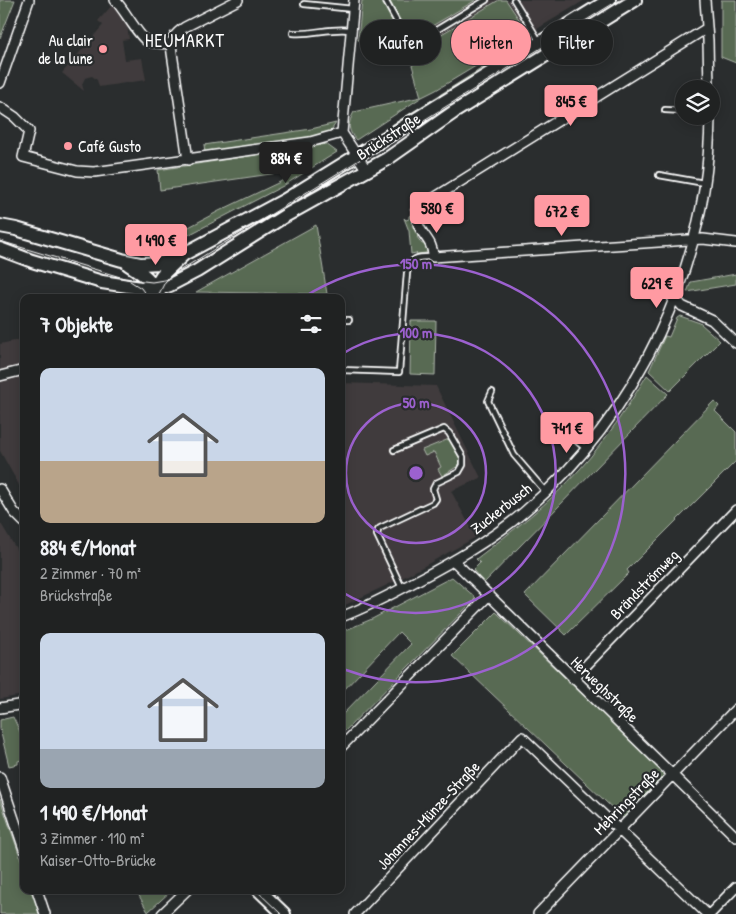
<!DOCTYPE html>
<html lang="de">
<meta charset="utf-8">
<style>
body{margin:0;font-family:"Patrick Hand",sans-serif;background:#282a2a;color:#f1f3f6;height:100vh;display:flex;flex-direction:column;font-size:19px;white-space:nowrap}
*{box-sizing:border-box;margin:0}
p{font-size:16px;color:#a2a4a5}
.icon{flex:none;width:28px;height:28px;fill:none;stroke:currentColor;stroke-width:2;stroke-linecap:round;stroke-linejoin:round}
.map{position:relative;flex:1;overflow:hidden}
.drawer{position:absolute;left:20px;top:294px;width:325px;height:600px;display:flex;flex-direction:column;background:#202222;border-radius:10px;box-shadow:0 2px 12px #0003,0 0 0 1px #3d3f40}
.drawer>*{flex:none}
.guide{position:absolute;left:360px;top:20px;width:300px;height:45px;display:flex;gap:10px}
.buttons{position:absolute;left:675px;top:80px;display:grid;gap:10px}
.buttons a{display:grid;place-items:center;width:45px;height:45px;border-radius:50%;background:#202222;box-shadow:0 2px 12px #0003,0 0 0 1px #3d3f40;font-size:25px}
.price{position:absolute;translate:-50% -42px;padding:0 11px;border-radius:5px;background:#ff9aa2;color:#111;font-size:16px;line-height:32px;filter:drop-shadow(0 1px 2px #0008)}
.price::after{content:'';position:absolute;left:50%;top:30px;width:15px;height:11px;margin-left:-8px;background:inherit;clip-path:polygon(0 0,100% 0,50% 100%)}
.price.active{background:#222;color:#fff}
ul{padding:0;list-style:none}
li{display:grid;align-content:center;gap:10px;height:265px;padding:0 20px}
li span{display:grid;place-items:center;height:155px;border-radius:10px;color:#555}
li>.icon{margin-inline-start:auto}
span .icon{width:90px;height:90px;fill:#fffc;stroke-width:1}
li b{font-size:21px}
h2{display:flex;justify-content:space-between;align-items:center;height:60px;padding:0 20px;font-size:21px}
.pill{padding:0 18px;border-radius:22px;background:#202222;box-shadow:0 2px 12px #0003,0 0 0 1px #3d3f40;font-size:18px;line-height:45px}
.pill.active{background:#ff9aa2;color:#111}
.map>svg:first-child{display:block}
.built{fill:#3f3b3c}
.green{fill:#596a53;stroke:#acb4a9}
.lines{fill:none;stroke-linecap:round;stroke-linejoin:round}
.lane-casing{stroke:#fff;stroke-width:8}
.street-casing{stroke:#fff;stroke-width:12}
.secondary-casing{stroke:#fff;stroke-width:16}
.lane{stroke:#2a2d2e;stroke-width:4.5}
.street{stroke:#2a2d2e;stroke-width:9}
.secondary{stroke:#2a2d2e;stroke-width:12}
.tram{stroke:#fff;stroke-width:1}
.ring{fill:none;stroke:#9c61cf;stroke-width:2.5}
.poi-dot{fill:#ff9aa2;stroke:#2a2d2e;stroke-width:2}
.labels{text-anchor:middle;stroke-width:4.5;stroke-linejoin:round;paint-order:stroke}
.poi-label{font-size:16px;fill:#fff;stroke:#2a2d2e;text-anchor:end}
.street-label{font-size:16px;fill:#fff;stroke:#2a2d2e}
.neighbourhood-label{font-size:18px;letter-spacing:1px;fill:#fff;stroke:#2a2d2e}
.centre{fill:#9c61cf;stroke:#2a2d2e;stroke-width:2.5}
.ring-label{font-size:15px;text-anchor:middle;font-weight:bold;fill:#9c61cf;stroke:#2a2d2e;stroke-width:4.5;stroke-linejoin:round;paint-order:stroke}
</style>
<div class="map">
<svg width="736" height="914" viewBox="0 0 736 914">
<rect width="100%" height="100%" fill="#2a2d2e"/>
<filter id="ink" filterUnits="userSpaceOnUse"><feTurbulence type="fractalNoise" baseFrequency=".02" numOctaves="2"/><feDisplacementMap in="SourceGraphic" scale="10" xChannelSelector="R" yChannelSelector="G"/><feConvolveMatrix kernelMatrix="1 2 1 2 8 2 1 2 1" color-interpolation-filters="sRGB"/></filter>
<g filter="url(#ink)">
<path class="built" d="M362,0H585L436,90L422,97L405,42L358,40Z
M114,3L126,17L129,39L122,40L125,60L142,58L146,80L99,87L97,80L92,76L88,77L85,78L82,84L84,91L62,73L103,25L98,21Z
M24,339V494L0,451V344Z
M341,383L436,386L481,478L451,491L476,537L408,575L341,607Z
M0,522L24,562V695L0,699Z"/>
<path class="green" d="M0,0H15L0,38Z
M362,0H476L405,42L358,40Z
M499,0H506L529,34L436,90L422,97L356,140C347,130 348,123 354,112L421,97L412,65L426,58L428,42Z
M721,0H736V63L721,57Z
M530,38L528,46L378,137L376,135Z
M336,123L330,132L314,137L205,152L204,145L311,129Z
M326,144L337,152L283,186L171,244L152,247L128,244L129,239L153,241L168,238L219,211L280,182L299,170L160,190L158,170Z
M418,205L419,235L417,237L422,244L425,243L428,248L426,253L417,254L416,253L411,254L409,231L404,218L406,220L409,219V216L412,214L410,209Z
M316,225L327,294L196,292Z
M736,274V284L687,292L691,282Z
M680,316L700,323L720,341L670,391L649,371L665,336L669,337L677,318Z
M411,321H436L435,375L410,374Z
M647,375L668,394L484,583L473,570L480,563L476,559C512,531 550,503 580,469C606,440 627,408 647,375Z
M714,401L719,406L715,411L736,432V461L627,570L629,573L566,635L525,595Z
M449,439L461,461L458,466L442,476L438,469L441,467L434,452L425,456L422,450Z
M452,577L476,598L341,735V716L411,644L399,632L341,693V668L344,665L341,663V632L372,619Z
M496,612L667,775L623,818L452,656Z
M13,717L22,736L24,762L22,760L18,761V764L9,766L0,729V720Z
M0,799L24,868V890H31L40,914H0Z
M136,890H172L148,912Z"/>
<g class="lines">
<g class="lane-casing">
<path id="lane" d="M385,0L410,46L486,0
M514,0L539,41
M304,4L353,9
M293,33C313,35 330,27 351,30
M665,110L684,111
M659,175L704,183
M341,320H349
M341,370L399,372L407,273C411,256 418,257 433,257
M492,392L488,401L514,455L545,491
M550,418L585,448
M394,450L444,429L449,433L463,457V465L459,472L436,483L433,489L436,499L433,503L380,528L378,530L377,535L402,588"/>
</g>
<g class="street-casing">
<path id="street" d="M115,0C124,9 139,37 147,41C154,44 164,43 171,44
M354,0L342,133L366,169
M705,0L708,40L709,89
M707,28L421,206C408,231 434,235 433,257L703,239L736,243
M0,83L29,0
M0,107L15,117L29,131L23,157L77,171L94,172L310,142L342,133
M188,160L172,53C170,40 174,34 185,27L238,0
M675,298L682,306L712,320L736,343
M0,376L24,370
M0,489L14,512L24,522
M454,561L736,837
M341,617C367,607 392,594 416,581C454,561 491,540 524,512C637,415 709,266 710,116
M573,679L736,510
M0,708L24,704
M341,747L488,596
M0,777L24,849
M37,890L45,914
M162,914L187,890
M355,914L522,737L707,914
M538,914L736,709
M710,914L736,887"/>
</g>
<g class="secondary-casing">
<path id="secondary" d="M0,226L16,229L122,260L141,264L161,263L178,258
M0,249L32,261L102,282L141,288H161L170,285L197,271L283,217L387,159L454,112L635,0
M128,264C142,273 154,281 160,298
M151,298L155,286L162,275L184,254L285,200L609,0
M259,890L284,914"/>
</g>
<use href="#lane" class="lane"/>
<use href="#street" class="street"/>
<use href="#secondary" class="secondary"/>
<path class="tram" d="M0,241L127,279L152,282L170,279
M130,281L141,288L148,298
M157,298L165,282L174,274L619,0
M256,890L281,914"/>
</g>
</g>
<g class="ring">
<circle cx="416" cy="473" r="70"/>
<path d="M342 354A140 140 0 1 1 342 592"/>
<path d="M304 297A209 209 0 1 1 343 669"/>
</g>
<g class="poi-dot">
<circle cx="103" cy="49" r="5"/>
<circle cx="68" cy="146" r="5"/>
</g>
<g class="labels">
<g class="poi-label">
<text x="93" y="46">Au clair<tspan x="93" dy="18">de la lune</tspan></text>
<text x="78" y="152" text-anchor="start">Café Gusto</text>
</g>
<g class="street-label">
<text transform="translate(388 136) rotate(-33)" y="6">Brückstraße</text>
<text transform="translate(501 508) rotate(-38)" y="6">Zuckerbusch</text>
<text transform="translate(644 584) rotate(-46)" y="6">Brändströmweg</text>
<text transform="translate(605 689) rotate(44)" y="6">Herweghstraße</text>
<text transform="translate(626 801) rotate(-46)" y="6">Mehringstraße</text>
<text transform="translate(428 815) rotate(-47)" y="6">Johannes-Münze-Straße</text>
</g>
<g class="neighbourhood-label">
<text x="185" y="47">HEUMARKT</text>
</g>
</g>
<circle cx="416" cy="473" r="8" class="centre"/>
<g class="ring-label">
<text x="416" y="269">150 m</text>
<text x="416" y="338">100 m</text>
<text x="416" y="408">50 m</text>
</g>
</svg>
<div class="buttons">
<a><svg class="icon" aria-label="layers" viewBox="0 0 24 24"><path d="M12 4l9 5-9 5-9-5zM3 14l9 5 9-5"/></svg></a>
</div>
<b class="price" style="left:571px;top:127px">845 €</b>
<b class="price active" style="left:286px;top:184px">884 €</b>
<b class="price" style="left:437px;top:234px">580 €</b>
<b class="price" style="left:562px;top:237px">672 €</b>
<b class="price" style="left:156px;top:266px">1 490 €</b>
<b class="price" style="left:657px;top:309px">629 €</b>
<b class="price" style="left:567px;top:454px">741 €</b>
<div class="guide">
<a class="pill">Kaufen</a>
<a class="pill active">Mieten</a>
<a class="pill">Filter</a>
</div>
<section class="drawer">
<h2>7 Objekte<svg class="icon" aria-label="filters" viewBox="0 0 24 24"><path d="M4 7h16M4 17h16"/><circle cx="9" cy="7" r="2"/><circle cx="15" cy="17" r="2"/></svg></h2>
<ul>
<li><span style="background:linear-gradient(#c9d6e8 60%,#b9a48a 0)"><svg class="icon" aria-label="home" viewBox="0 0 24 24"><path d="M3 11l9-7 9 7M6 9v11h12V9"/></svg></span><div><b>884 €/Monat</b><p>2 Zimmer · 70 m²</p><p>Brückstraße</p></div></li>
<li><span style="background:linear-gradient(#c9d6e8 75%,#9aa5b1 0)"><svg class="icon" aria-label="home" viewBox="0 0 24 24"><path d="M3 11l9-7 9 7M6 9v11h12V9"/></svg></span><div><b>1 490 €/Monat</b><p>3 Zimmer · 110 m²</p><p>Kaiser-Otto-Brücke</p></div></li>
</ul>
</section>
</div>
